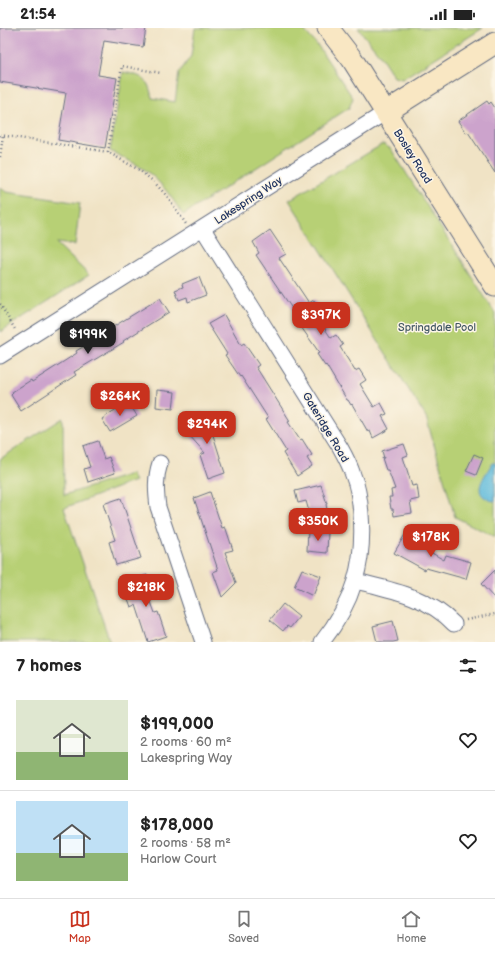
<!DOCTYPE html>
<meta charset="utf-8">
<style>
body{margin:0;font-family:"Balsamiq Sans",sans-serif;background:#f2f2f2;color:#222;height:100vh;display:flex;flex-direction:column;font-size:15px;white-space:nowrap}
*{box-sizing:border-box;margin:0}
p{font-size:13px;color:#767676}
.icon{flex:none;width:22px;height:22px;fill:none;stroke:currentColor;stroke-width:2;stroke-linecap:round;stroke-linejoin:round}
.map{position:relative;height:614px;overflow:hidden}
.side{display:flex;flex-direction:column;background:#fff;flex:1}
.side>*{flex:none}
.price{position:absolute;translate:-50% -34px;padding:0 9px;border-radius:8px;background:#c8321e;color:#fff;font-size:13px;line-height:26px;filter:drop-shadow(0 1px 2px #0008)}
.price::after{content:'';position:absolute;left:50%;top:24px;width:12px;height:9px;margin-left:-6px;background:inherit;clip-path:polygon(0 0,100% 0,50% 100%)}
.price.selected{background:#222;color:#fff}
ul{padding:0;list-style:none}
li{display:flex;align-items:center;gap:12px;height:100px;padding:0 16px}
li+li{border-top:1px solid #e0e0e0}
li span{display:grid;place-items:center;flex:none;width:112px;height:80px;border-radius:0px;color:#555}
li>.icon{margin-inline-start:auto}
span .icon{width:48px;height:48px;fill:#fffc;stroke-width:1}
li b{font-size:17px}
h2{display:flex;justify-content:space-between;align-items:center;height:48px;padding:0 16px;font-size:17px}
.status{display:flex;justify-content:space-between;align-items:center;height:28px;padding:0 20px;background:#fff;direction:ltr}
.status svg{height:11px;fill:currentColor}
.tabs{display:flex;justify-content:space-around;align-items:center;height:56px;border-top:1px solid #e0e0e0;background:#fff;font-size:11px;color:#767676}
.tabs a{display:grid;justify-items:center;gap:2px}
.tabs .selected{color:#c8321e}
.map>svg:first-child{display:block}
.green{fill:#b7d075;stroke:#69806a}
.water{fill:#5cbadb;stroke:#3c749c}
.building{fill:#cca3cc}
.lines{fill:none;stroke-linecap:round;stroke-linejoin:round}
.street-casing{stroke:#666e82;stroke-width:17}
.secondary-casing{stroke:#666e82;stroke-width:23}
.path{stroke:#666e82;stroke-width:2.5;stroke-dasharray:1 3;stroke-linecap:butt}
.street{stroke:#fff;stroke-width:15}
.secondary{stroke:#f9e7c3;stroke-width:21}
.labels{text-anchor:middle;stroke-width:3;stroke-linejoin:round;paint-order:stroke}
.street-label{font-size:11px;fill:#1b2f5e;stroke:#fcf5e5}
.park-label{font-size:11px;fill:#425764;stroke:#fcf5e5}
</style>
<div class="status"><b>21:54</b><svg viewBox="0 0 49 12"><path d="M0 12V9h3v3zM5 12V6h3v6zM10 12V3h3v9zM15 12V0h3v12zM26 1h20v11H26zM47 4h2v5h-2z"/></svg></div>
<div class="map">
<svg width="495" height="614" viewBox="0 0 495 614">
<rect width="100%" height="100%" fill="#fcf5e5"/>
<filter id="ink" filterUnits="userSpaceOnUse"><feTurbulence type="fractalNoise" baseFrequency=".025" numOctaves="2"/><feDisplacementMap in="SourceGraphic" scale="8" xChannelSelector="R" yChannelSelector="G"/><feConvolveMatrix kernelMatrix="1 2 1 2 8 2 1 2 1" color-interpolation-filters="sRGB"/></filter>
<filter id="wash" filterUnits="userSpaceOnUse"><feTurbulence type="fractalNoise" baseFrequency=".012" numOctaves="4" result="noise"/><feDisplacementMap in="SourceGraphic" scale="16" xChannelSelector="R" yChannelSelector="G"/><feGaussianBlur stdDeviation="0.9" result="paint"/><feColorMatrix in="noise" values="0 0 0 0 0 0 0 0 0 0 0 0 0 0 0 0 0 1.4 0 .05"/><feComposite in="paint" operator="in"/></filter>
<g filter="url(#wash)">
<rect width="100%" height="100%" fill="#f0e3c5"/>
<path class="green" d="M195,0H302L318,18L353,70L349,80L183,187C171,168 158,149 139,138C130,133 120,128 110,123L123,44C143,48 148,50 152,70L175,74L179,45L191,28Z
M358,0H483L402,51L394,49L380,27Z
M383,116L391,121L495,285V509L455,489L426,389L289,172Z
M0,159L6,164L80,175L75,217L56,215L89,247L0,304Z
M63,390L64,467L131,446L135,453L64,480L110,614H0V431Z"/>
<path class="water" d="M492,435H495V473C490,473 487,471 483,468C474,459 488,444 492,435Z"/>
<g id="blocks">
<path class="building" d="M0,0H146L143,19L104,13L98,47L117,50L105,120L58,112L66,65L0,54Z
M487,73L489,76L491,74L495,80V145L468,104L466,105L458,93Z
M270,202L286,226L279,230L309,275L314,272L322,284L316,287L331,310L336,307L343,317L340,319L355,343L359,341L366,352L360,356L374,379L381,375L387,386L382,388L389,401L373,410L370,403L368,404L352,376L351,377L348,372H347L326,337L325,338L317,326L319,325L316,320L296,292L297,291L294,286L295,285L256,227L259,225L253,214Z
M199,249L206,267L188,274L187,269L179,272L175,262L183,259L182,256Z
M160,270L169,284L123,313L124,314L74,344L76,347L21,383L11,367L13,365L12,364L31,352L32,354L77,325L76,323L108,304V302Z
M224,287L241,317L244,315L259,337L256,339L290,393L288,394L300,412L302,411L312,427L307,430L312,438L297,448L283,425L286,423L266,391L268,390L241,348L240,349L225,327L227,326L208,296Z
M157,362L175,364L173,381L156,379Z
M128,373L137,388L110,404L102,391Z
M201,384L217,403L213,407L225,445L208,451L200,427L205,425L189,407L195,402L188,394Z
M98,413L104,431L109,429L115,445L88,454L84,441L90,439L83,418Z
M404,416L408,427L403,429L412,458L417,457L419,471L410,473L412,485L394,488L393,481H391L389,469H392L391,462L395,461L388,442H386L382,430H384L382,423Z
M474,426L483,430L476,447L466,443Z
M321,457L327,476H326L327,482L310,487L306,473L298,475L295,463Z
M210,464L222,500L225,499L226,501L233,522L225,524L236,555L222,569L213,544L218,542L194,470Z
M121,470L141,530L116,537L109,514L115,512L103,476Z
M308,502L328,504L327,525L307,523Z
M407,503L420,510L416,516L444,532L446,527L471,534L466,551L426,540L425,542L394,525Z
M302,541L321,548L313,568L294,559Z
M495,542V571L481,556Z
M147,547L152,561L147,563L155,585L158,584L166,608L148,614L136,577L131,579L127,568L131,567L126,554Z
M283,576L299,589L290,600L287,598L283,603L270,592Z
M393,593L398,613L393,614H377L373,598Z"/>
</g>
</g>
<g filter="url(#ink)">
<use href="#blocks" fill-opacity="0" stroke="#666e82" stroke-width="1"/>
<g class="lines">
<g class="street-casing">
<path id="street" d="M203,201L340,419C345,428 350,437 353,447C358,459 360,473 361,486C365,535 353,575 322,614
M0,328L386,84
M160,435C155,450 156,463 158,479L203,614
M356,553C392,562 427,568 454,596"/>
</g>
<g class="secondary-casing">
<path id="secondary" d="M328,0L352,31L495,258
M386,84L495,15"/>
</g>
<path class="path" d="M0,107L108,124L139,142L153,153L167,168L186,196
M108,124L122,38L161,45
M0,129L3,107
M0,276L16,303
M466,592L495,586"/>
<use href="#street" class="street"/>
<use href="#secondary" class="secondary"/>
</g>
</g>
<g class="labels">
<g class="street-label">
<text transform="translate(413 128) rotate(58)" y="4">Bosley Road</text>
<text transform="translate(248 172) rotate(-33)" y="4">Lakespring Way</text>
<text transform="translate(326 399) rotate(59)" y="4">Gateridge Road</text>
</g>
<g class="park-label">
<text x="437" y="303">Springdale Pool</text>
</g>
</g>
</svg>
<b class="price" style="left:321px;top:308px">$397K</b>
<b class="price selected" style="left:88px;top:327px">$199K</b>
<b class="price" style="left:120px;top:389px">$264K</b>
<b class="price" style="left:207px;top:417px">$294K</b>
<b class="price" style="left:318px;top:514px">$350K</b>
<b class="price" style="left:431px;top:530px">$178K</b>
<b class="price" style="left:146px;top:580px">$218K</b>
</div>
<section class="side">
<h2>7 homes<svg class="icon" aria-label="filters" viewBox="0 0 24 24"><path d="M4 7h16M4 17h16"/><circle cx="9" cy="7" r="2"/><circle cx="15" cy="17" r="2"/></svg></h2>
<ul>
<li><span style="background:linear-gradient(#dfe7d0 65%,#8fb573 0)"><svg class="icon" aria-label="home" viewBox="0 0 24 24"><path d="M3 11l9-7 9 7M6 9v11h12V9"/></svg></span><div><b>$199,000</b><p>2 rooms · 60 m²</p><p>Lakespring Way</p></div><svg class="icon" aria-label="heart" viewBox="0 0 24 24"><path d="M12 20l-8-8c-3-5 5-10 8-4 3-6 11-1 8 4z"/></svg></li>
<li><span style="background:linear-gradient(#bfe0f5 65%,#8fb573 0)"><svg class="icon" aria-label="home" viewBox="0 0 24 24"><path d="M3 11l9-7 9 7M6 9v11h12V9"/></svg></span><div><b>$178,000</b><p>2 rooms · 58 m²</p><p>Harlow Court</p></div><svg class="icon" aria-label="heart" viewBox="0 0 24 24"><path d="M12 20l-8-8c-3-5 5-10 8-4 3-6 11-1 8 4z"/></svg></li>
</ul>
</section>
<nav class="tabs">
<a class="selected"><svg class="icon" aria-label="map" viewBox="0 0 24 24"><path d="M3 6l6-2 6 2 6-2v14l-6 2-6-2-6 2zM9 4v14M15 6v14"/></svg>Map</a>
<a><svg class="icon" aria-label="saved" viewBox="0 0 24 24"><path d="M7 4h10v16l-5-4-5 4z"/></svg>Saved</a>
<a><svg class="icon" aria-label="home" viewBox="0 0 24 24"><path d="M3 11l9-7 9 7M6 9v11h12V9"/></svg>Home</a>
</nav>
